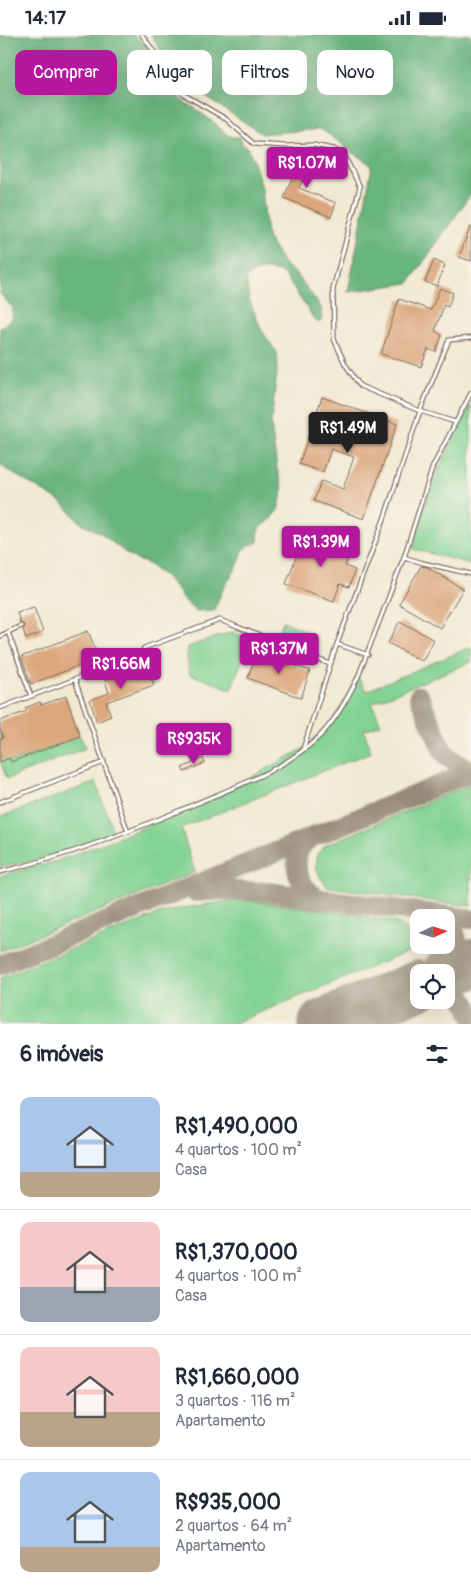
<!DOCTYPE html>
<html lang="pt">
<meta charset="utf-8">
<style>
body{margin:0;font-family:Pangolin,sans-serif;background:#f6f6f7;color:#1f2937;height:100vh;display:flex;flex-direction:column;font-size:19px;white-space:nowrap}
*{box-sizing:border-box;margin:0}
p{font-size:16px;color:#747a83}
.icon{flex:none;width:28px;height:28px;fill:none;stroke:currentColor;stroke-width:2;stroke-linecap:round;stroke-linejoin:round}
.map{position:relative;height:989px;overflow:hidden}
.details{display:flex;flex-direction:column;background:#fff;flex:1}
.details>*{flex:none}
.top-card{position:absolute;left:15px;top:15px;width:441px;height:45px;display:flex;gap:10px}
.needle{width:32px;rotate:86deg}
.fabs{position:absolute;left:410px;top:874px;display:grid;gap:10px}
.fabs a{display:grid;place-items:center;width:45px;height:45px;border-radius:10px;background:#fff;box-shadow:0 5px 20px #0002;font-size:25px}
.price{position:absolute;translate:-50% -42px;padding:0 11px;border-radius:5px;background:#b5179e;color:#fff;font-size:16px;line-height:32px;filter:drop-shadow(0 1px 2px #0008)}
.price::after{content:'';position:absolute;left:50%;top:30px;width:15px;height:11px;margin-left:-8px;background:inherit;clip-path:polygon(0 0,100% 0,50% 100%)}
.price.on{background:#222;color:#fff}
ul{padding:0;list-style:none}
li{display:flex;align-items:center;gap:15px;height:125px;padding:0 20px}
li+li{border-top:1px solid #e0e1e3}
li span{display:grid;place-items:center;flex:none;width:140px;height:100px;border-radius:10px;color:#555}
li>.icon{margin-inline-start:auto}
span .icon{width:60px;height:60px;fill:#fffc;stroke-width:1}
li b{font-size:21px}
h2{display:flex;justify-content:space-between;align-items:center;height:60px;padding:0 20px;font-size:21px}
.tag{padding:0 18px;border-radius:10px;background:#fff;box-shadow:0 5px 20px #0002;font-size:18px;line-height:45px}
.tag.on{background:#b5179e;color:#fff}
.status{display:flex;justify-content:space-between;align-items:center;height:35px;padding:0 25px;background:#fff;direction:ltr}
.status svg{height:14px;fill:currentColor}
.map>svg:first-child{display:block}
.green{fill:#81d293;stroke:#5e7e58}
.forest{fill:#68b47d;stroke:#526f4e}
.lines{fill:none;stroke-linecap:round;stroke-linejoin:round}
.taxiway{stroke:#968a78;stroke-width:20}
.runway{stroke:#968a78;stroke-width:50}
.building{fill:#dca67b}
.lane-casing{stroke:#7b6d5d;stroke-width:5.5}
.lane{stroke:#fff;stroke-width:3}
</style>
<div class="status"><b>14:17</b><svg viewBox="0 0 49 12"><path d="M0 12V9h3v3zM5 12V6h3v6zM10 12V3h3v9zM15 12V0h3v12zM26 1h20v11H26zM47 4h2v5h-2z"/></svg></div>
<div class="map">
<svg width="471" height="989" viewBox="0 0 471 989">
<rect width="100%" height="100%" fill="#f7f3e8"/>
<filter id="ink" filterUnits="userSpaceOnUse"><feTurbulence type="fractalNoise" baseFrequency=".02" numOctaves="2"/><feDisplacementMap in="SourceGraphic" scale="10" xChannelSelector="R" yChannelSelector="G"/><feConvolveMatrix kernelMatrix="1 2 1 2 8 2 1 2 1" color-interpolation-filters="sRGB"/></filter>
<filter id="wash" filterUnits="userSpaceOnUse"><feTurbulence type="fractalNoise" baseFrequency=".0096" numOctaves="4" result="noise"/><feDisplacementMap in="SourceGraphic" scale="20" xChannelSelector="R" yChannelSelector="G"/><feGaussianBlur stdDeviation="1.12" result="paint"/><feColorMatrix in="noise" values="0 0 0 0 0 0 0 0 0 0 0 0 0 0 0 0 0 1.4 0 .05"/><feComposite in="paint" operator="in"/></filter>
<g filter="url(#wash)">
<rect width="100%" height="100%" fill="#f2e9d3"/>
<path class="green" d="M471,369V529L413,514L429,457L457,394Z
M283,586L304,595L298,610L277,602Z
M231,597L251,603L231,654L189,639L187,622L188,612Z
M471,612V627L372,668L381,689L364,695L371,717L181,793L195,837L0,916V841L57,826L130,798L230,754L303,714L333,686L358,642L366,656Z
M0,695L12,727L80,701L86,713L7,744L0,726Z
M96,747L113,797C77,812 39,826 0,832V782Z
M471,749V871L328,852C316,840 311,825 324,811Z
M240,865L309,873L395,887C406,892 410,900 411,911L408,917L232,989H0V943L161,878L188,872Z"/>
<path class="forest" d="M0,0H134L147,12L153,30L164,49L187,70L193,72L216,89L227,100L233,102H240L242,109L248,112L253,124L262,153L267,202L286,231L298,241L315,264L321,273L322,285L319,288L314,284L284,239C269,234 259,232 246,243L249,264L262,296L276,316L278,328L271,389L277,434L283,455L278,475L268,487L259,493L258,507L248,511L243,516L237,532L223,554L214,575L196,576L180,561L178,556L165,541L147,528L137,525L123,516L101,498L81,488L61,467L7,435L0,429V293L12,283L13,273L0,259Z
M151,0H471V159L409,248L348,257L372,131L321,94L262,99L177,43Z"/>
<g class="lines">
<path class="taxiway" d="M419,661L443,716C451,725 459,732 471,734
M310,803C287,819 296,851 318,863
M195,857L221,855L268,857L471,884
M0,930L471,737
M442,938C457,923 464,902 446,886
M446,951C459,957 467,965 471,980
M402,957L419,952"/>
<path class="runway" d="M446,939L471,929
M323,989L419,950"/>
</g>
<g id="blocks">
<path class="building" d="M303,114L313,118L299,153L336,168L331,182L284,163Z
M470,192H471V226L459,222Z
M434,225L445,230L437,251L425,247Z
M440,253L453,258L448,272L444,270L435,296L442,300L436,317L428,314L421,332L381,319L399,264L431,275Z
M322,362L397,389L364,484L314,466L321,446L343,454L354,422L331,414L323,437L299,429Z
M305,498L351,514L345,531L355,535L349,552L340,549L334,566L286,549Z
M421,531L427,532L463,554L440,593L399,569Z
M34,572L43,597L26,604L23,594L24,590L20,588L17,577Z
M400,586L434,605L422,626L388,608Z
M88,596L99,623L31,649L21,622Z
M257,617L310,636L301,663L248,643Z
M147,630L154,650L106,667L111,681L97,687L90,665L109,658L105,645Z
M66,661L80,701L11,727L10,723L0,727V704L3,703L0,695V686L27,676L25,673L40,667L41,670Z
M203,723L205,728L184,737L182,733Z"/>
</g>
</g>
<g filter="url(#ink)">
<use href="#blocks" fill-opacity="0" stroke="#7b6d5d" stroke-width="1"/>
<g class="lines">
<g class="lane-casing">
<path id="lane" d="M142,0L155,18L167,41L183,59L226,84L254,109L285,111L313,110L334,114L346,124L360,152L333,254L334,304L345,329L360,351L420,376L455,387
M404,522L423,528L471,539
M8,597L31,661
M0,601L21,591
M337,609L384,484L420,376L449,305L471,303
M75,645L128,797
M0,673L141,619L144,613L220,585L330,629
M303,714L337,609L368,620
M0,767L104,727
M0,837C69,821 134,795 200,767C242,749 285,734 319,702C336,685 348,663 358,642L404,522L433,431L471,358"/>
</g>
<use href="#lane" class="lane"/>
</g>
</g>
</svg>
<div class="fabs">
<a><svg class="needle" viewBox="-14 -14 28 28"><path d="M0-13l5 13h-10z" fill="#e53935"/><path d="M0 13l5-13h-10z" fill="#747a83"/></svg></a>
<a><svg class="icon" aria-label="locate" viewBox="0 0 24 24"><circle cx="12" cy="12" r="6"/><path d="M12 2v4M12 18v4M2 12h4M18 12h4"/></svg></a>
</div>
<b class="price" style="left:307px;top:154px">R$1.07M</b>
<b class="price on" style="left:348px;top:419px">R$1.49M</b>
<b class="price" style="left:321px;top:533px">R$1.39M</b>
<b class="price" style="left:279px;top:640px">R$1.37M</b>
<b class="price" style="left:121px;top:655px">R$1.66M</b>
<b class="price" style="left:194px;top:730px">R$935K</b>
<div class="top-card">
<a class="tag on">Comprar</a>
<a class="tag">Alugar</a>
<a class="tag">Filtros</a>
<a class="tag">Novo</a>
</div>
</div>
<section class="details">
<h2>6 imóveis<svg class="icon" aria-label="filters" viewBox="0 0 24 24"><path d="M4 7h16M4 17h16"/><circle cx="9" cy="7" r="2"/><circle cx="15" cy="17" r="2"/></svg></h2>
<ul>
<li><span style="background:linear-gradient(#a9c7e8 75%,#b9a48a 0)"><svg class="icon" aria-label="home" viewBox="0 0 24 24"><path d="M3 11l9-7 9 7M6 9v11h12V9"/></svg></span><div><b>R$1,490,000</b><p>4 quartos · 100 m²</p><p>Casa</p></div></li>
<li><span style="background:linear-gradient(#f6c9c9 65%,#9aa5b1 0)"><svg class="icon" aria-label="home" viewBox="0 0 24 24"><path d="M3 11l9-7 9 7M6 9v11h12V9"/></svg></span><div><b>R$1,370,000</b><p>4 quartos · 100 m²</p><p>Casa</p></div></li>
<li><span style="background:linear-gradient(#f6c9c9 65%,#b9a48a 0)"><svg class="icon" aria-label="home" viewBox="0 0 24 24"><path d="M3 11l9-7 9 7M6 9v11h12V9"/></svg></span><div><b>R$1,660,000</b><p>3 quartos · 116 m²</p><p>Apartamento</p></div></li>
<li><span style="background:linear-gradient(#a9c7e8 75%,#b9a48a 0)"><svg class="icon" aria-label="home" viewBox="0 0 24 24"><path d="M3 11l9-7 9 7M6 9v11h12V9"/></svg></span><div><b>R$935,000</b><p>2 quartos · 64 m²</p><p>Apartamento</p></div></li>
</ul>
</section>
